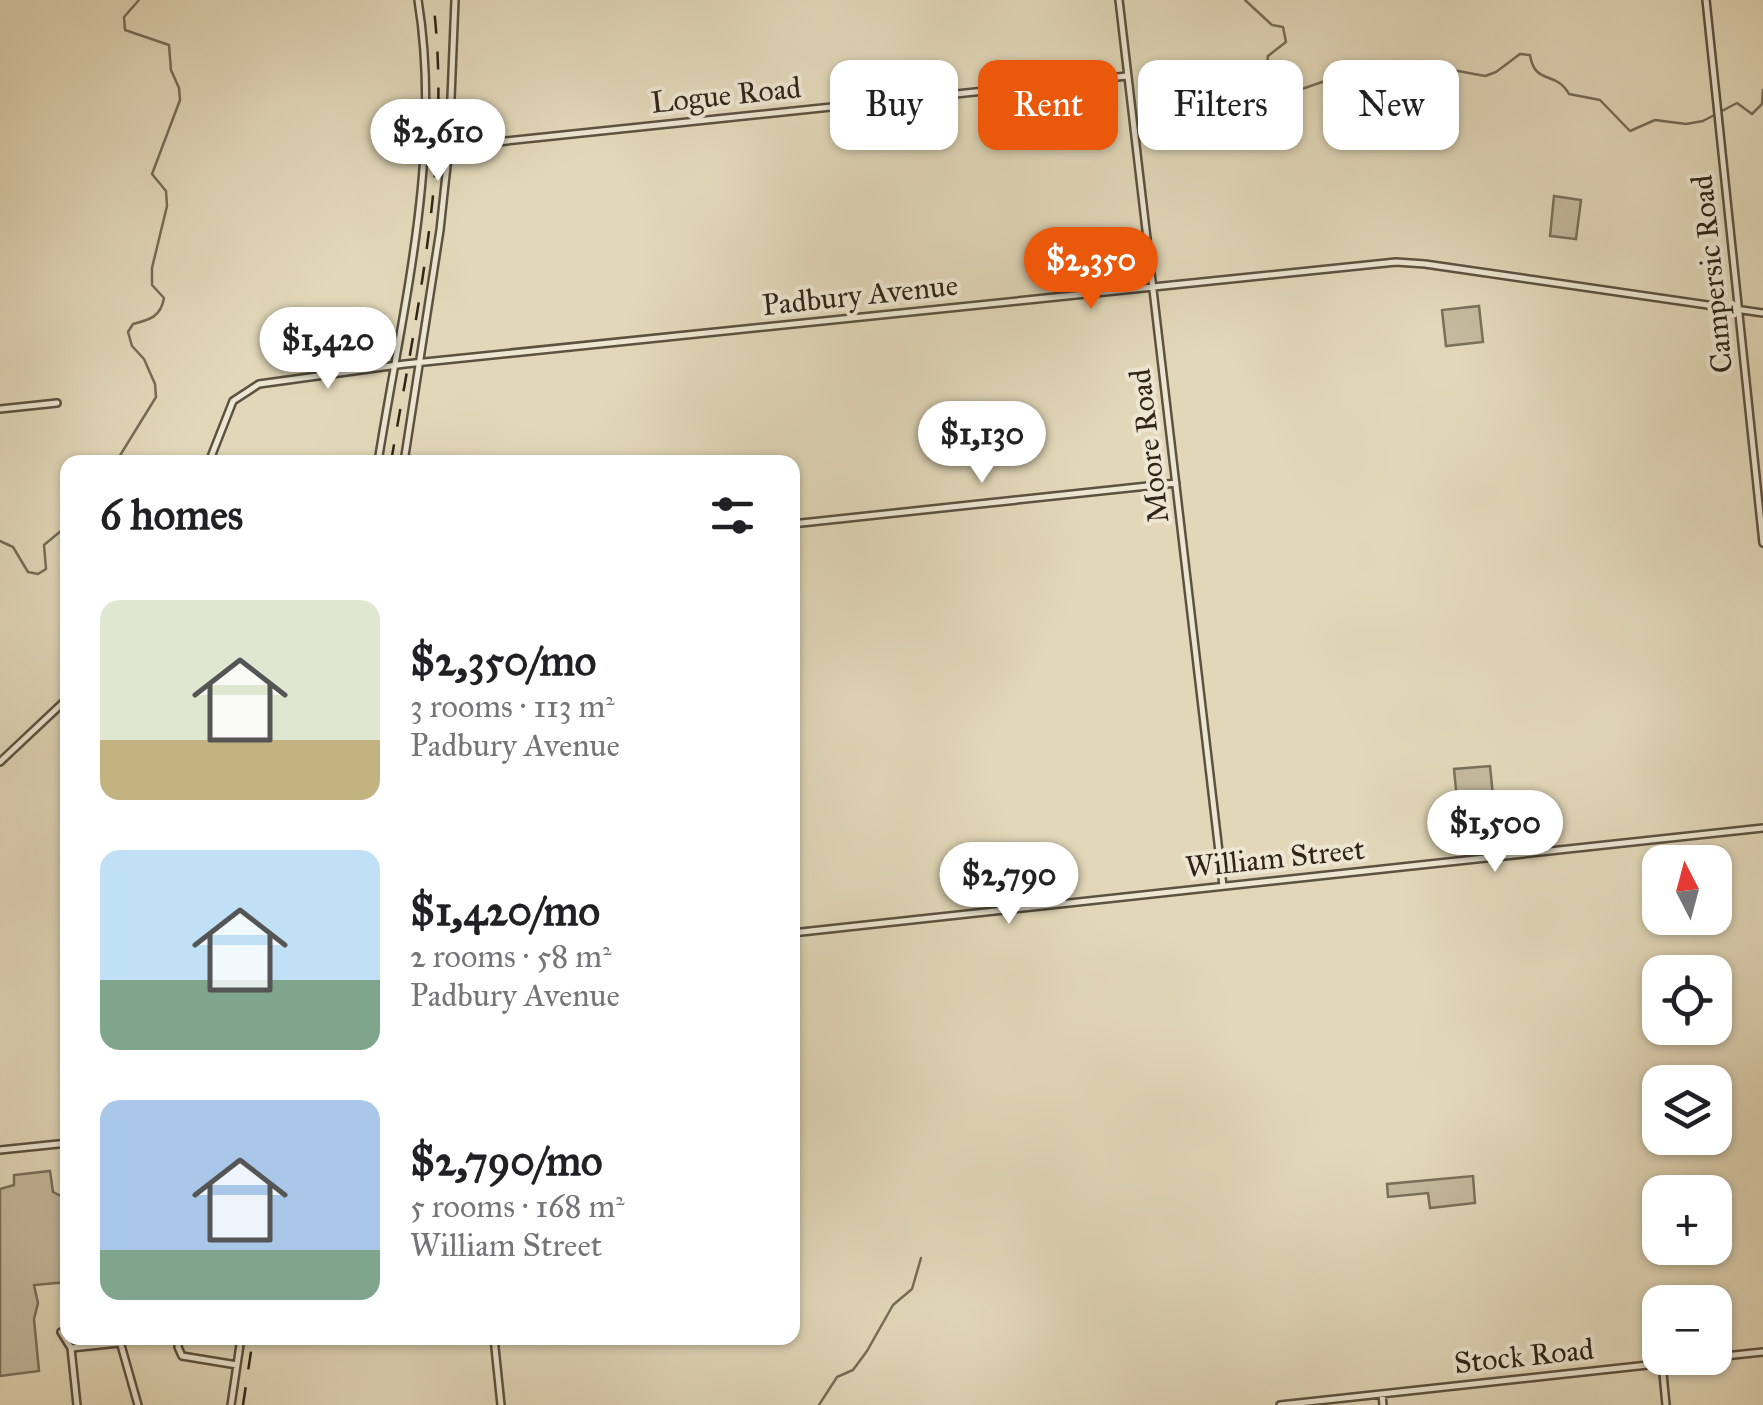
<!DOCTYPE html>
<meta charset="utf-8">
<style>
body{margin:0;font-family:"IM FELL Great Primer",serif;background:#f6f6f6;color:#202124;height:100vh;display:flex;flex-direction:column;font-size:38px;white-space:nowrap}
*{box-sizing:border-box;margin:0}
p{font-size:32px;color:#757577}
.icon{flex:none;width:55px;height:55px;fill:none;stroke:currentColor;stroke-width:2;stroke-linecap:round;stroke-linejoin:round}
.map{position:relative;flex:1;overflow:hidden}
.side{position:absolute;left:60px;top:455px;width:740px;height:890px;display:flex;flex-direction:column;background:#fff;border-radius:20px;box-shadow:0 2px 8px #0004}
.side>*{flex:none}
.hud{position:absolute;left:830px;top:60px;width:782px;height:90px;display:flex;gap:20px}
.needle{width:65px;rotate:354deg}
.tools{position:absolute;left:1642px;top:845px;display:grid;gap:20px}
.tools a{display:grid;place-items:center;width:90px;height:90px;border-radius:20px;background:#fff;box-shadow:0 2px 8px #0004;font-size:50px}
.price{position:absolute;translate:-50% -85px;padding:0 22px;border-radius:35px;background:#fff;color:#222;font-size:32px;line-height:65px;filter:drop-shadow(0 2px 5px #0008)}
.price::after{content:'';position:absolute;left:50%;top:60px;width:30px;height:22px;margin-left:-15px;background:inherit;clip-path:polygon(0 0,100% 0,50% 100%)}
.price.active{background:#ea580c;color:#fff}
ul{padding:0;list-style:none}
li{display:flex;align-items:center;gap:30px;height:250px;padding:0 40px}
li span{display:grid;place-items:center;flex:none;width:280px;height:200px;border-radius:20px;color:#555}
li>.icon{margin-inline-start:auto}
span .icon{width:120px;height:120px;fill:#fffc;stroke-width:1}
li b{font-size:42px}
h2{display:flex;justify-content:space-between;align-items:center;height:120px;padding:0 40px;font-size:42px}
.chip{padding:0 35px;border-radius:20px;background:#fff;box-shadow:0 2px 8px #0004;font-size:35px;line-height:90px}
.chip.active{background:#ea580c;color:#fff}
.map>svg:first-child{display:block}
.green{fill:#c4ba9e;stroke:#7a705b;stroke-width:2.5}
.lines{fill:none;stroke-linecap:round;stroke-linejoin:round}
.stream{stroke:#766c58;stroke-width:2.5}
.street-casing{stroke:#5c5240;stroke-width:10}
.street{stroke:#ece6d2;stroke-width:5}
.rail{stroke:#2f2518;stroke-width:2.5;stroke-dasharray:18 18;stroke-linecap:butt}
.labels{text-anchor:middle;stroke-width:8;stroke-linejoin:round;paint-order:stroke}
.street-label{font-size:30px;fill:#2f2518;stroke:#ece6d2}
</style>
<div class="map">
<svg width="1763" height="1405" viewBox="0 0 1763 1405">
<rect width="100%" height="100%" fill="#e2d8b9"/>
<filter id="stains"><feTurbulence type="fractalNoise" baseFrequency=".002" numOctaves="4"/><feColorMatrix values="0 0 0 0 .2 0 0 0 0 .09 0 0 0 0 .02 0 0 0 .5 -.17"/></filter>
<radialGradient id="worn" r=".72"><stop offset=".6" stop-color="#630" stop-opacity="0"/><stop offset="1" stop-color="#630" stop-opacity=".3"/></radialGradient>
<path class="green" d="M1554,196L1581,200L1576,239L1550,236Z
M1479,306L1483,342L1446,346L1442,310Z
M1490,766L1494,806L1458,810L1454,769Z
M50,1171L53,1192L67,1199V1282L34,1285L38,1303L34,1319L39,1371L0,1376V1189L14,1185V1175Z
M1473,1176L1475,1203L1430,1208L1428,1193L1388,1197L1387,1184Z"/>
<g class="lines">
<path class="stream" d="M1245,0L1272,25L1283,27L1286,42L1268,56L1267,64L1279,80L1299,90L1351,72L1361,75V86L1367,95H1377L1395,74L1447,69L1485,76L1496,72L1520,54L1530,55C1535,86 1556,70 1569,94L1600,100L1630,131L1655,120L1686,124L1703,121L1737,103L1752,114L1762,104L1763,90
M116,462L156,397L155,384L144,359L132,346L128,332L133,324C149,320 161,317 164,298L152,285V268L167,206L166,191L152,174L180,100L179,88L171,70L169,45L125,30L124,17L139,0
M0,541L13,547L28,572L38,574L46,569L44,545L68,525
M819,1405L837,1377L853,1370L867,1351L893,1305L912,1289L921,1258"/>
<g class="street-casing">
<path id="street" d="M1119,0L1223,886
M1706,0L1763,543
M449,147L1127,76
M0,409L57,403
M209,462L233,401L259,384L405,364L1396,262L1425,264L1763,313
M378,462C402,310 443,154 418,0
M404,462L440,230L449,147L455,0
M792,524L1176,483
M0,762L68,698
M792,933L1763,828
M0,1150L68,1143
M61,1332L71,1348
M119,1338L138,1405
M179,1338L178,1347L182,1356L237,1365
M494,1338L501,1405
M1715,1357L1763,1352
M1662,1363L1666,1405
M1382,1394L1383,1405
M77,1405L71,1348L119,1343
M231,1405L241,1338
M1280,1405L1712,1358"/>
</g>
<use href="#street" class="street"/>
<path class="rail" d="M391,462C417,310 452,155 433,0
M243,1405L253,1338"/>
</g>
<g class="labels">
<g class="street-label">
<text transform="translate(726 95) rotate(-6)" y="10">Logue Road</text>
<text transform="translate(1712 274) rotate(-96)" y="10">Campersic Road</text>
<text transform="translate(860 295) rotate(-6)" y="10">Padbury Avenue</text>
<text transform="translate(1149 446) rotate(-97)" y="10">Moore Road</text>
<text transform="translate(1275 858) rotate(-6)" y="10">William Street</text>
<text transform="translate(1524 1356) rotate(-6)" y="10">Stock Road</text>
</g>
</g>
<rect width="100%" height="100%" filter="url(#stains)"/>
<rect width="100%" height="100%" fill="url(#worn)"/>
</svg>
<div class="tools">
<a><svg class="needle" viewBox="-14 -14 28 28"><path d="M0-13l5 13h-10z" fill="#e53935"/><path d="M0 13l5-13h-10z" fill="#757577"/></svg></a>
<a><svg class="icon" aria-label="locate" viewBox="0 0 24 24"><circle cx="12" cy="12" r="6"/><path d="M12 2v4M12 18v4M2 12h4M18 12h4"/></svg></a>
<a><svg class="icon" aria-label="layers" viewBox="0 0 24 24"><path d="M12 4l9 5-9 5-9-5zM3 14l9 5 9-5"/></svg></a>
<a>+</a>
<a>−</a>
</div>
<b class="price" style="left:438px;top:184px">$2,610</b>
<b class="price active" style="left:1091px;top:312px">$2,350</b>
<b class="price" style="left:328px;top:392px">$1,420</b>
<b class="price" style="left:982px;top:486px">$1,130</b>
<b class="price" style="left:1495px;top:875px">$1,500</b>
<b class="price" style="left:1009px;top:927px">$2,790</b>
<div class="hud">
<a class="chip">Buy</a>
<a class="chip active">Rent</a>
<a class="chip">Filters</a>
<a class="chip">New</a>
</div>
<section class="side">
<h2>6 homes<svg class="icon" aria-label="filters" viewBox="0 0 24 24"><path d="M4 7h16M4 17h16"/><circle cx="9" cy="7" r="2"/><circle cx="15" cy="17" r="2"/></svg></h2>
<ul>
<li><span style="background:linear-gradient(#dfe7d0 70%,#c2b280 0)"><svg class="icon" aria-label="home" viewBox="0 0 24 24"><path d="M3 11l9-7 9 7M6 9v11h12V9"/></svg></span><div><b>$2,350/mo</b><p>3 rooms · 113 m²</p><p>Padbury Avenue</p></div></li>
<li><span style="background:linear-gradient(#bfe0f5 65%,#7fa58c 0)"><svg class="icon" aria-label="home" viewBox="0 0 24 24"><path d="M3 11l9-7 9 7M6 9v11h12V9"/></svg></span><div><b>$1,420/mo</b><p>2 rooms · 58 m²</p><p>Padbury Avenue</p></div></li>
<li><span style="background:linear-gradient(#a9c7e8 75%,#7fa58c 0)"><svg class="icon" aria-label="home" viewBox="0 0 24 24"><path d="M3 11l9-7 9 7M6 9v11h12V9"/></svg></span><div><b>$2,790/mo</b><p>5 rooms · 168 m²</p><p>William Street</p></div></li>
</ul>
</section>
</div>
